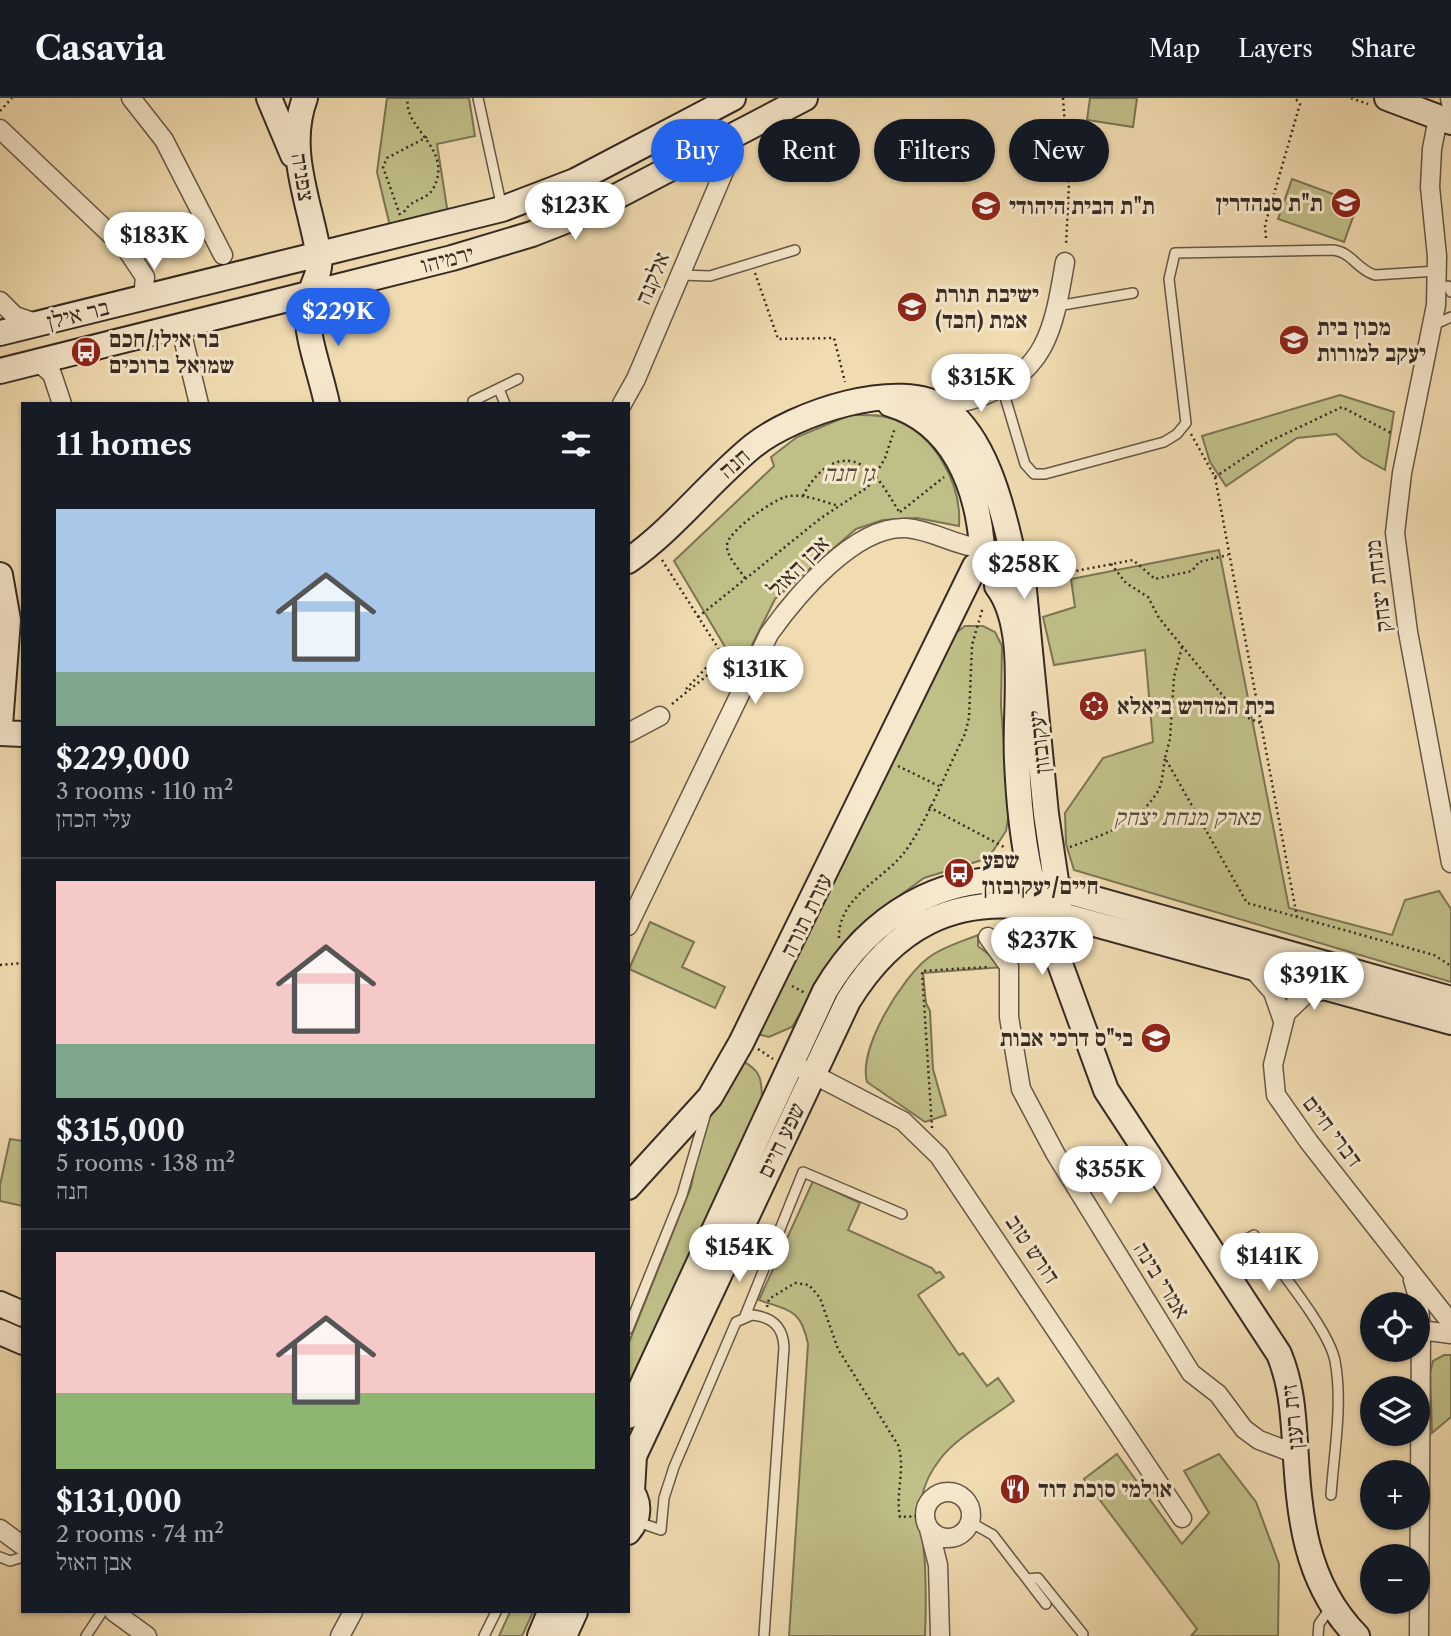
<!DOCTYPE html>
<meta charset="utf-8">
<style>
body{margin:0;font-family:"Libre Caslon Text","Frank Ruhl Libre",serif;background:#20242c;color:#f1f3f6;height:100vh;display:flex;flex-direction:column;font-size:26px;white-space:nowrap}
*{box-sizing:border-box;margin:0}
p{font-size:23px;color:#9ea1a6}
.icon{flex:none;width:38px;height:38px;fill:none;stroke:currentColor;stroke-width:2;stroke-linecap:round;stroke-linejoin:round}
.map{position:relative;flex:1;overflow:hidden}
.drawer{position:absolute;left:21px;top:304px;width:609px;height:1211px;display:flex;flex-direction:column;background:#171b24;border-radius:0px;box-shadow:0 2px 5px #0004}
.drawer>*{flex:none}
.guide{position:absolute;left:651px;top:21px;width:665px;height:63px;display:flex;gap:14px}
.tools{position:absolute;left:1360px;top:1194px;display:grid;gap:14px}
.tools a{display:grid;place-items:center;width:70px;height:70px;border-radius:50%;background:#171b24;box-shadow:0 2px 5px #0004;font-size:35px}
.price{position:absolute;translate:-50% -60px;padding:0 16px;border-radius:24px;background:#fff;color:#222;font-size:23px;line-height:46px;filter:drop-shadow(0 2px 4px #0008)}
.price::after{content:'';position:absolute;left:50%;top:42px;width:21px;height:16px;margin-left:-10px;background:inherit;clip-path:polygon(0 0,100% 0,50% 100%)}
.price.active{background:#2563eb;color:#fff}
ul{padding:0;list-style:none}
li{display:grid;align-content:center;gap:14px;height:371px;padding:0 35px}
li+li{border-top:2px solid #363941}
li span{display:grid;place-items:center;height:217px;border-radius:0px;color:#555}
li>.icon{margin-inline-start:auto}
span .icon{width:126px;height:126px;fill:#fffc;stroke-width:1}
li b{font-size:30px}
h2{display:flex;justify-content:space-between;align-items:center;height:84px;padding:0 35px;font-size:30px}
.chip{padding:0 24px;border-radius:32px;background:#171b24;box-shadow:0 2px 5px #0004;font-size:24px;line-height:63px}
.chip.active{background:#2563eb;color:#fff}
header{display:flex;align-items:center;gap:42px;box-sizing:border-box;height:98px;padding:0 35px;background:#171b24;border-bottom:2px solid #363941}
header strong{font-size:33px}
nav{display:flex;gap:38px;margin-inline-start:auto;font-size:24px}
.map>svg:first-child{display:block}
.green{fill:#c0bf88;stroke:#7c7556;stroke-width:2}
.lines{fill:none;stroke-linecap:round;stroke-linejoin:round}
.lane-casing{stroke:#665746;stroke-width:12}
.street-casing{stroke:#665746;stroke-width:21}
.secondary-casing{stroke:#372b23;stroke-width:28}
.path{stroke:#372b23;stroke-width:2.5;stroke-dasharray:2 3.5;stroke-linecap:butt}
.lane{stroke:#f6e8cc;stroke-width:9}
.street{stroke:#f6e8cc;stroke-width:18}
.secondary{stroke:#f6e8cc;stroke-width:24}
.labels{text-anchor:middle;stroke-width:6;stroke-linejoin:round;paint-order:stroke}
.street-label{font-size:23px;fill:#372b23;stroke:#f6e8cc}
.poi-label{font-size:23px;font-weight:bold;fill:#372b23;stroke:#f6e8cc;text-anchor:start}
.park-label{font-size:23px;font-style:italic;fill:#59503c;stroke:#f6e8cc}
</style>
<header>
<strong>Casavia</strong>
<nav><a>Map</a><a>Layers</a><a>Share</a></nav>
</header>
<div class="map">
<svg width="1451" height="1538" viewBox="0 0 1451 1538">
<rect width="100%" height="100%" fill="#f1dcb1"/>
<filter id="stains"><feTurbulence type="fractalNoise" baseFrequency=".00286" numOctaves="4"/><feColorMatrix values="0 0 0 0 .2 0 0 0 0 .09 0 0 0 0 .02 0 0 0 .5 -.17"/></filter>
<radialGradient id="worn" r=".72"><stop offset=".6" stop-color="#630" stop-opacity="0"/><stop offset="1" stop-color="#630" stop-opacity=".3"/></radialGradient>
<path class="green" d="M387,0H469L475,38L437,46L448,116L390,128L377,74Z
M1090,0H1137L1133,29L1087,22Z
M1292,81L1358,105L1344,144L1278,121Z
M1340,297L1394,314L1385,372L1362,359L1336,336L1297,340L1226,388L1210,364L1202,338Z
M850,317C864,317 880,316 894,321C935,336 962,386 959,428L917,420L883,422L856,431L775,501L742,567L731,559L674,463L774,368L771,359L797,339Z
M1219,452L1289,810L1392,837L1405,802L1439,793L1451,811V884L1074,772L1066,746L1065,715L1103,660L1153,644L1145,552L1054,567L1043,519L1075,509L1071,481Z
M965,528H983L995,534L1002,548L1001,608L1009,715L1006,733L993,753L982,762L924,780L873,817L852,835L835,856L792,929L769,939L757,936L952,538Z
M650,824L694,844L682,869L725,889L715,910L629,871Z
M978,837V848L1005,869L923,875L926,905L930,913L933,971L946,1017L925,1024L867,984C858,950 902,880 928,860C942,849 961,844 978,837Z
M740,962C762,972 762,982 762,1005L628,1304V1247L691,1089L703,1030Z
M10,1041L23,1043V1108L0,1103V1087Z
M813,1083L860,1105L848,1132L932,1170L936,1175L940,1174L944,1179L918,1197L959,1257L963,1255L987,1288L998,1280L1014,1303C993,1319 956,1340 941,1360C910,1399 923,1424 925,1468C926,1491 926,1514 925,1538H789L808,1246C801,1211 790,1213 759,1202Z
M1444,1257H1451V1319L1432,1335L1430,1275L1433,1263Z
M1117,1356L1182,1446L1209,1415L1184,1373L1219,1356L1256,1404L1279,1466L1278,1538H1191L1197,1531L1084,1381Z
M510,1514H533L522,1538H499Z"/>
<g class="lines">
<g class="lane-casing">
<path id="lane" d="M478,0L502,110
M680,177L710,178L795,152
M1448,188L1451,194
M1057,208L1133,195
M1440,224L1451,219
M1002,289L1025,366L1034,376H1045L1164,344L1177,336L1186,325L1169,181L1175,155L1333,152C1352,154 1357,172 1375,177L1437,173
M499,291L505,306
M473,303L518,281
M1218,1158L1254,1137C1275,1167 1329,1231 1335,1263C1343,1306 1334,1354 1331,1397
M745,1218L803,1074L902,1116
M628,1231L682,1097L706,1015
M638,1424L661,1432L664,1400L674,1369L736,1224L752,1217C772,1219 783,1228 784,1249L764,1538
M970,1424L993,1437L1046,1506
M0,1459L10,1463L23,1459
M1027,1481L1038,1480L1083,1536
M86,1538L102,1514
M484,1538L496,1514
M1318,1538L1319,1526L1331,1509"/>
</g>
<g class="street-casing">
<path id="street" d="M131,0L164,42L223,157
M1450,0L1451,5
M1438,20L1432,51L1430,89L1437,158L1436,207L1402,375L1395,435L1408,534L1451,765
M0,31L127,152L145,179L143,201
M0,203L15,218L39,226
M184,244L199,306
M37,263L52,276L62,306
M622,306L636,281L725,71
M936,311C949,305 964,305 977,300C1048,275 1054,228 1065,164
M628,635L660,618
M628,828L769,536C796,498 855,427 906,430C932,432 954,447 979,450
M988,839L1009,868V919L1021,991L1055,1055L1191,1275L1218,1296L1244,1331L1259,1342L1296,1356
M1252,870L1273,894L1283,923
M1326,892L1305,897L1286,915L1273,967L1276,997L1309,1044L1451,1225
M803,971L903,1023L939,1058L1182,1420
M1413,1182L1418,1199L1421,1232L1419,1538
M1421,1232L1451,1236
M925 1417a23 23 0 1 1 46 0a23 23 0 1 1-46 0Z
M0,1431L23,1448
M929,1431L938,1467L940,1538
M114,1514L147,1538
M340,1538L353,1514"/>
</g>
<g class="secondary-casing">
<path id="secondary" d="M269,0L293,57
M305,0C285,53 311,107 319,159C322,178 307,192 307,211C307,242 321,276 327,306
M1387,0L1451,24
M0,235L502,111L575,83L733,0
M0,273L452,160L532,136L583,116L805,0
M890,306C953,325 977,387 982,448
M628,463C675,430 709,384 753,348C793,316 901,278 947,312C984,341 1000,401 1010,444
M1022,472L1046,716L1059,803
M0,477L8,522L0,627
M997,488C1029,530 1014,612 1017,662C1019,711 1024,765 1040,811L1106,992L1279,1256C1291,1285 1293,1313 1295,1344C1299,1416 1304,1484 1357,1538
M0,635L23,636
M628,1089L710,999L741,945L975,468
M0,1206L23,1216
M0,1234L23,1244
M628,1318L825,893C870,817 942,773 1031,783L1451,901
M628,1389C641,1403 640,1420 628,1434
M632,1393L634,1358L848,903C893,830 953,796 1040,811L1451,924
M540,1538L550,1514
M564,1538L575,1514"/>
</g>
<path class="path" d="M1063,0L1069,86L1066,147
M1351,0L1368,6
M0,13L12,0
M404,114C412,100 427,102 433,91C455,50 402,31 408,0
M400,117L383,69L387,60L427,39
M1266,140L1265,127L1300,6L1295,0
M755,175L778,241L834,240L845,284
M1191,336L1215,379L1297,819
M1215,379L1266,345L1342,309L1393,336
M803,398C818,368 847,347 875,378C885,389 892,403 900,415
M900,414L944,379
M662,462L734,575
M1111,466L1126,485L1148,499L1159,520L1237,615L1260,625
M1044,479L1133,462L1155,481L1192,473L1199,464L1228,457
M745,480C739,471 726,458 727,447C728,433 772,403 785,399C801,394 824,404 839,408
M698,519L821,420L868,389L885,360L895,330
M1182,549L1174,579L1170,641L1165,660L1247,805L1434,857L1451,868
M686,591L720,555
M672,606L715,571L724,572L726,578L724,591
M898,668L939,688
M929,709L1004,749
M1070,749C1103,737 1139,725 1158,693C1163,684 1163,670 1165,660
M839,840C838,800 881,783 903,756C925,729 948,669 965,636L969,620L972,547L983,509
M0,867L23,865
M792,888L805,895
M758,951L773,961
M932,1030L922,873L988,869
M767,1209L769,1201L795,1185L809,1187L820,1200L838,1251L898,1347C906,1371 895,1394 900,1419L921,1418"/>
<use href="#lane" class="lane"/>
<use href="#street" class="street"/>
<use href="#secondary" class="secondary"/>
</g>
<defs>
<g id="school-disc" transform="scale(1.575)"><circle r="9.5" fill="#8f2418" stroke="#f6e8cc"/><path d="M0-5L7-2L0 1L-7-2ZM-4 1L0 2.5L4 1V4Q0 6-4 4Z" fill="#fff"/></g>
<g id="university-disc" transform="scale(1.575)"><circle r="9.5" fill="#8f2418" stroke="#f6e8cc"/><path d="M0-5L7-2L0 1L-7-2ZM-4 1L0 2.5L4 1V4Q0 6-4 4Z" fill="#fff"/></g>
<g id="bus-disc" transform="scale(1.575)"><circle r="9.5" fill="#8f2418" stroke="#f6e8cc"/><path d="M-5-6H5V4H4V6H2V4H-2V6H-4V4H-5ZM-3.5-4V0h7V-4ZM-3.5 1.2v1.5H-2V1.2ZM2 1.2v1.5H3.5V1.2Z" fill="#fff"/></g>
<g id="synagogue-disc" transform="scale(1.575)"><circle r="9.5" fill="#8f2418" stroke="#f6e8cc"/><path d="M0-6.5L5.6 3.2H-5.6ZM0 6.5L5.6-3.2H-5.6Z" fill="#fff"/></g>
<g id="restaurant-disc" transform="scale(1.575)"><circle r="9.5" fill="#8f2418" stroke="#f6e8cc"/><path d="M-5-6h1v4h1v-4h1v4h1v-4h1v5L-1.5 .5V6h-2V.5L-5-1ZM5-6V6H3V1.5H1.5Q1.5-4 5-6Z" fill="#fff"/></g>
</defs>
<g fill-rule="evenodd">
<use href="#school-disc" x="1346" y="105"/>
<use href="#school-disc" x="986" y="108"/>
<use href="#school-disc" x="912" y="209"/>
<use href="#university-disc" x="1294" y="242"/>
<use href="#bus-disc" x="86" y="254"/>
<use href="#synagogue-disc" x="1094" y="608"/>
<use href="#bus-disc" x="959" y="775"/>
<use href="#school-disc" x="1156" y="940"/>
<use href="#restaurant-disc" x="1015" y="1391"/>
</g>
<g class="labels">
<g class="street-label">
<text transform="translate(303 79) rotate(81)" y="8">צפניה</text>
<text transform="translate(447 161) rotate(-14)" y="8">ירמיהו</text>
<text transform="translate(652 180) rotate(-67)" y="8">אלקנה</text>
<text transform="translate(78 216) rotate(-14)" y="8">בר אילן</text>
<text transform="translate(734 365) rotate(-41)" y="8">חנה</text>
<text transform="translate(798 468) rotate(-45)" y="8">אבן האזל</text>
<text transform="translate(1378 488) rotate(-97)" y="8">מנחת יצחק</text>
<text transform="translate(1039 644) rotate(-96)" y="8">יעקובזון</text>
<text transform="translate(806 817) rotate(-64)" y="8">עזרת תורה</text>
<text transform="translate(1333 1033) rotate(53)" y="8">דברי חיים</text>
<text transform="translate(781 1042) rotate(-64)" y="8">שפע חיים</text>
<text transform="translate(1033 1151) rotate(56)" y="8">דורש טוב</text>
<text transform="translate(1162 1182) rotate(58)" y="8">אמרי בינה</text>
<text transform="translate(1292 1319) rotate(-96)" y="8">זית רענן</text>
</g>
<g class="poi-label">
<text x="1323" y="113" text-anchor="end">ת"ת סנהדרין</text>
<text x="1009" y="116">ת"ת הבית היהודי</text>
<text x="935" y="204">ישיבת תורת<tspan x="935" dy="26">אמת (חבד)</tspan></text>
<text x="1317" y="237">מכון בית<tspan x="1317" dy="26">יעקב למורות</tspan></text>
<text x="109" y="249">בר אילן/חכם<tspan x="109" dy="26">שמואל ברוכים</tspan></text>
<text x="1117" y="616">בית המדרש ביאלא</text>
<text x="982" y="770">שפע<tspan x="982" dy="26">חיים/יעקובזון</tspan></text>
<text x="1133" y="948" text-anchor="end">בי"ס דרכי אבות</text>
<text x="1038" y="1399">אולמי סוכת דוד</text>
</g>
<g class="park-label">
<text x="849" y="383">גן חנה</text>
<text x="1187" y="727">פארק מנחת יצחק</text>
</g>
</g>
<rect width="100%" height="100%" filter="url(#stains)"/>
<rect width="100%" height="100%" fill="url(#worn)"/>
</svg>
<div class="tools">
<a><svg class="icon" aria-label="locate" viewBox="0 0 24 24"><circle cx="12" cy="12" r="6"/><path d="M12 2v4M12 18v4M2 12h4M18 12h4"/></svg></a>
<a><svg class="icon" aria-label="layers" viewBox="0 0 24 24"><path d="M12 4l9 5-9 5-9-5zM3 14l9 5 9-5"/></svg></a>
<a>+</a>
<a>−</a>
</div>
<b class="price" style="left:575px;top:144px">$123K</b>
<b class="price" style="left:154px;top:174px">$183K</b>
<b class="price active" style="left:338px;top:250px">$229K</b>
<b class="price" style="left:981px;top:316px">$315K</b>
<b class="price" style="left:1024px;top:503px">$258K</b>
<b class="price" style="left:755px;top:608px">$131K</b>
<b class="price" style="left:1042px;top:879px">$237K</b>
<b class="price" style="left:1314px;top:914px">$391K</b>
<b class="price" style="left:1110px;top:1108px">$355K</b>
<b class="price" style="left:739px;top:1186px">$154K</b>
<b class="price" style="left:1269px;top:1195px">$141K</b>
<div class="guide">
<a class="chip active">Buy</a>
<a class="chip">Rent</a>
<a class="chip">Filters</a>
<a class="chip">New</a>
</div>
<section class="drawer">
<h2>11 homes<svg class="icon" aria-label="filters" viewBox="0 0 24 24"><path d="M4 7h16M4 17h16"/><circle cx="9" cy="7" r="2"/><circle cx="15" cy="17" r="2"/></svg></h2>
<ul>
<li><span style="background:linear-gradient(#a9c7e8 75%,#7fa58c 0)"><svg class="icon" aria-label="home" viewBox="0 0 24 24"><path d="M3 11l9-7 9 7M6 9v11h12V9"/></svg></span><div><b>$229,000</b><p>3 rooms · 110 m²</p><p>עלי הכהן</p></div></li>
<li><span style="background:linear-gradient(#f6c9c9 75%,#7fa58c 0)"><svg class="icon" aria-label="home" viewBox="0 0 24 24"><path d="M3 11l9-7 9 7M6 9v11h12V9"/></svg></span><div><b>$315,000</b><p>5 rooms · 138 m²</p><p>חנה</p></div></li>
<li><span style="background:linear-gradient(#f6c9c9 65%,#8fb573 0)"><svg class="icon" aria-label="home" viewBox="0 0 24 24"><path d="M3 11l9-7 9 7M6 9v11h12V9"/></svg></span><div><b>$131,000</b><p>2 rooms · 74 m²</p><p>אבן האזל</p></div></li>
</ul>
</section>
</div>
